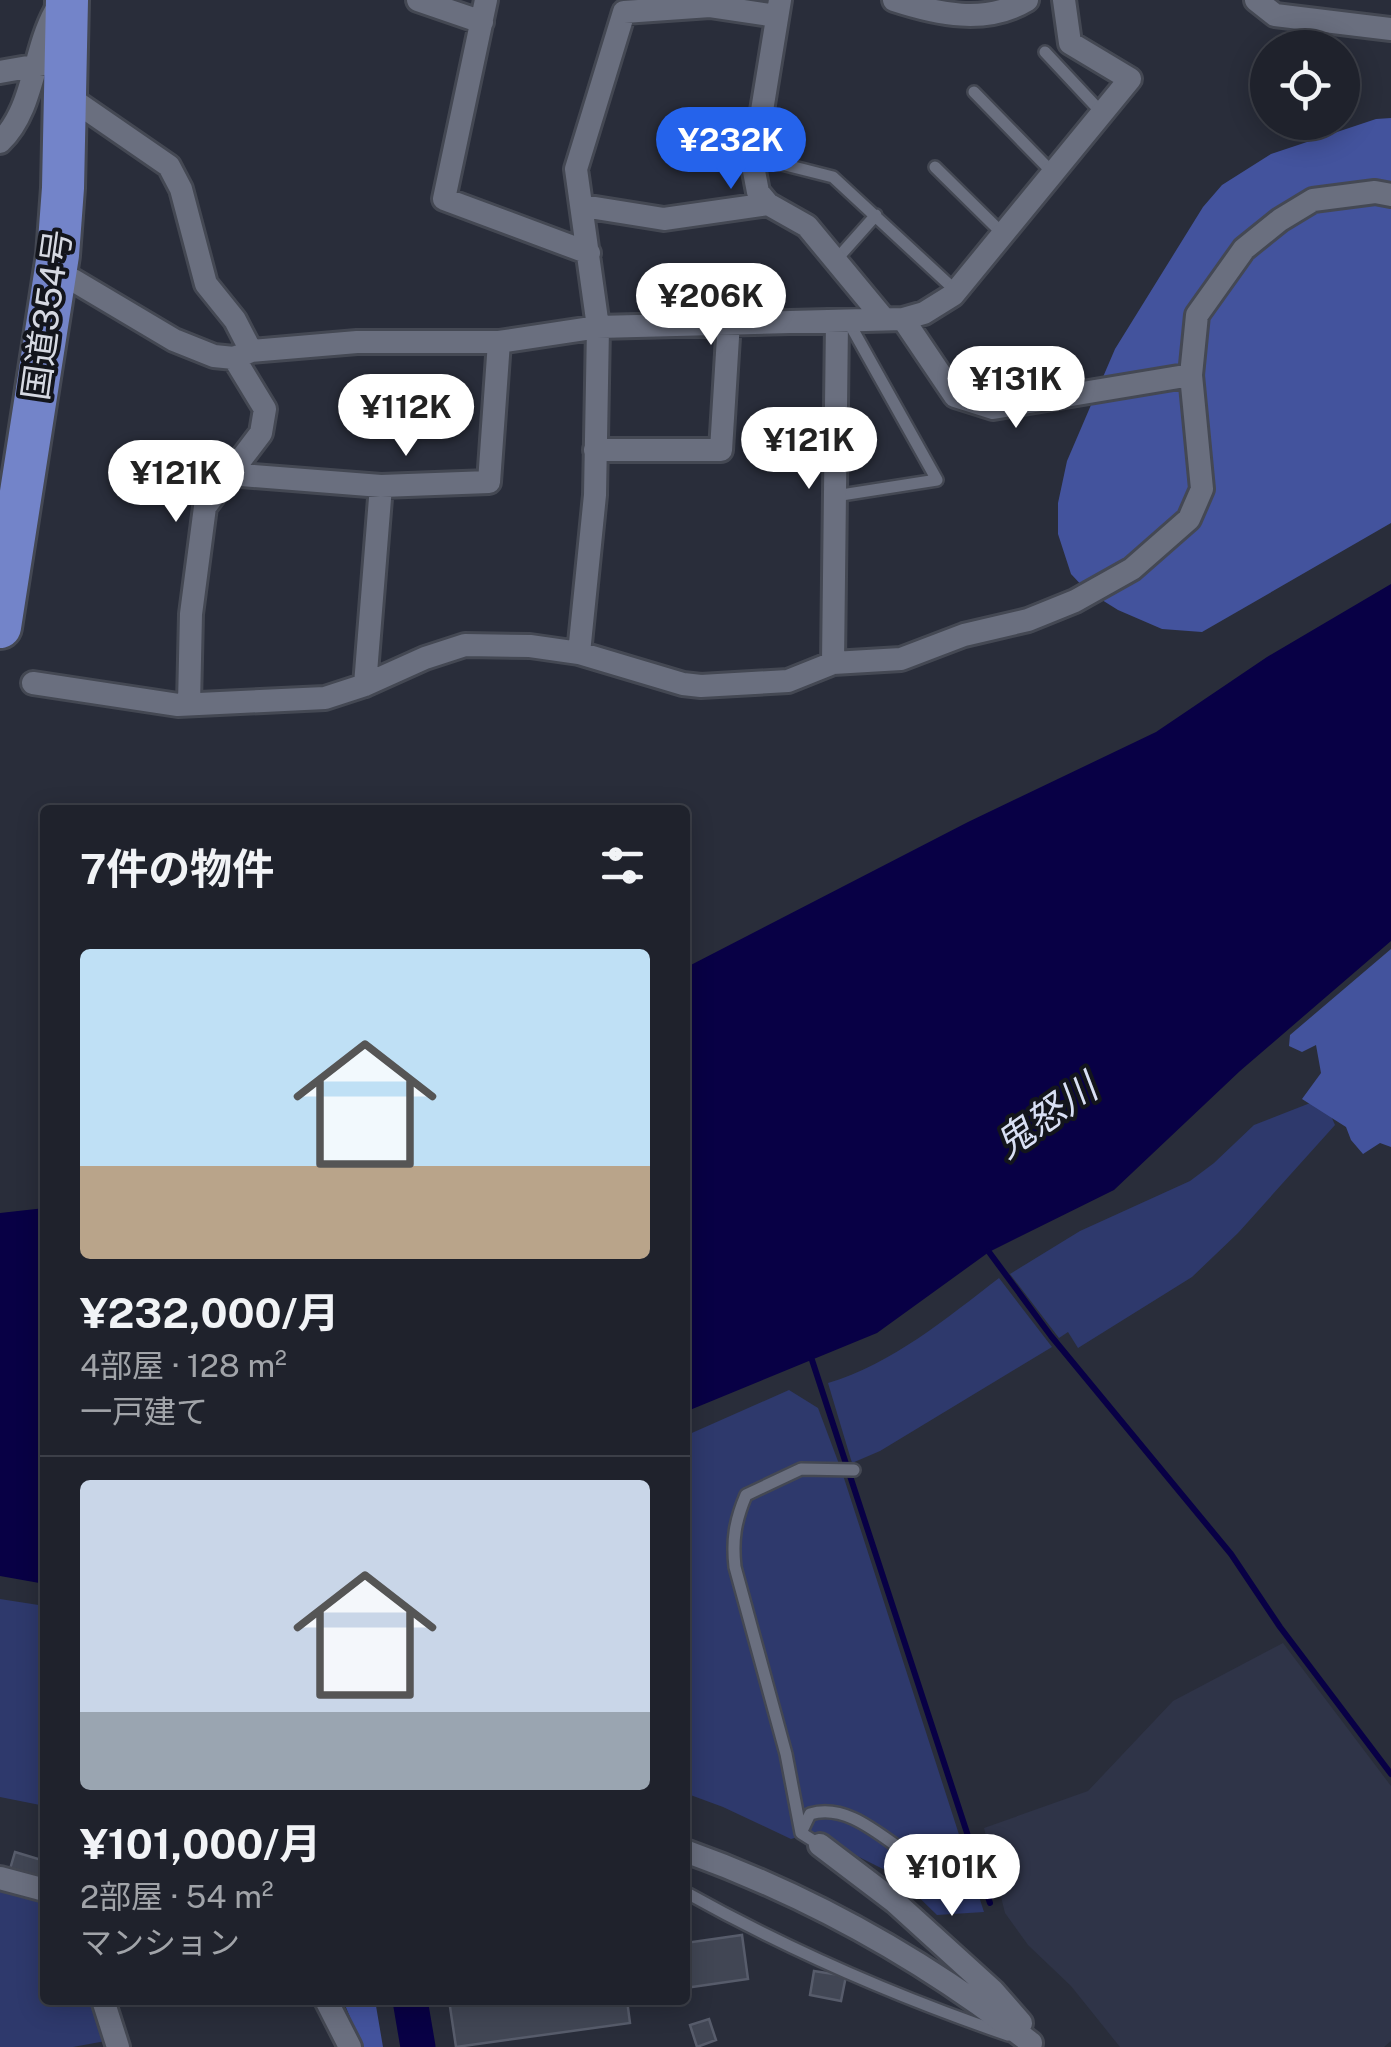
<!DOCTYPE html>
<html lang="ja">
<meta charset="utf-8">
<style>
body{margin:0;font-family:"Public Sans","Noto Sans JP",sans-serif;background:#272a34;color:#f1f3f6;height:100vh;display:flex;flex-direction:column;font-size:38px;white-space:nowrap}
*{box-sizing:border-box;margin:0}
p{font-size:32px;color:#a1a4a9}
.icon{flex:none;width:55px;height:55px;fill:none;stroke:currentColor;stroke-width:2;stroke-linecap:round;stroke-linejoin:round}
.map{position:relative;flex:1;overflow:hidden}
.panel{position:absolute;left:40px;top:805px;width:650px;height:1200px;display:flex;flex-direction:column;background:#1f222c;border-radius:10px;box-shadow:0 5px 25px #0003,0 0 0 2px #3c3f48}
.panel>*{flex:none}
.controls{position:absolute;left:1250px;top:30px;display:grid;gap:20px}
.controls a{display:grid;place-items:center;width:110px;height:110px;border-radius:50%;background:#1f222c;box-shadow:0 5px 25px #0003,0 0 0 2px #3c3f48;font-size:50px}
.price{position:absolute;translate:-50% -85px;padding:0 22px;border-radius:35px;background:#fff;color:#222;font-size:32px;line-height:65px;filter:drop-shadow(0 2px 5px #0008)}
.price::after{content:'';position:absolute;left:50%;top:60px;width:30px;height:22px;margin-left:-15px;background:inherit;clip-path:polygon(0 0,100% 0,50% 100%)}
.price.selected{background:#2563eb;color:#fff}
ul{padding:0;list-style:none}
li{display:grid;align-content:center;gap:20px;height:530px;padding:0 40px}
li+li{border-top:2px solid #3c3f48}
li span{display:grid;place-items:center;height:310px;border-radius:10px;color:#555}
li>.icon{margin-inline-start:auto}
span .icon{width:180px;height:180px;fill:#fffc;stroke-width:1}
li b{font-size:42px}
h2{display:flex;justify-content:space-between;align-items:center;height:120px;padding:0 40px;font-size:42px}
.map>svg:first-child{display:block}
.built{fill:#2f3448}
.green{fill:#2e396c}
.forest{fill:#43539d}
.water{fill:#080045}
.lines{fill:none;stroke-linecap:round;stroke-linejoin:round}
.stream{stroke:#080045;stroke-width:6}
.river{stroke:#080045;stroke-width:35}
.building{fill:#414654;stroke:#575c6b;stroke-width:2.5}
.lane-casing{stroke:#444853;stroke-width:16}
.street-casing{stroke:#444853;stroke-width:28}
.highway-casing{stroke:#444853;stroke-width:48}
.lane{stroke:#6a6f7f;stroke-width:11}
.street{stroke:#6a6f7f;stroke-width:22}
.highway{stroke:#7384c9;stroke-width:42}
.labels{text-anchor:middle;stroke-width:8;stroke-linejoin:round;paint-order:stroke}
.street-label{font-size:35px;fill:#d6d9e2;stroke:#13151c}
.water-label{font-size:38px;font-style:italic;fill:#d8dff4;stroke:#13151c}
</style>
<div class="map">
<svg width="1391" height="2047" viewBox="0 0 1391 2047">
<rect width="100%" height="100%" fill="#292d3a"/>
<path class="built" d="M1283,1643L1391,1786V2041L1384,2047H1120L1071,1986L1028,1945L1005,1913L984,1828L1088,1791L1173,1701Z"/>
<path class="green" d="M1323,1098L1335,1125L1238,1233L1192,1277L1078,1348L1068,1332L1059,1338L1010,1274L1080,1231L1190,1181L1214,1163L1254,1125Z
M999,1278L1052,1347L880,1451L852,1463L828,1383C892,1364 947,1318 999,1278Z
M789,1390L818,1408L842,1472L984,1912L937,1915L897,1876L811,1833L791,1839L723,1807L685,1793V1436Z
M0,1599L45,1606V1806L0,1797Z
M0,1885L45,1896V2000H98L111,2040L73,2047H0Z"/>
<path class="forest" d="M1391,118V523L1202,632L1162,629L1118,610L1086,590L1071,574L1058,534V503L1067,461L1115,349L1203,207L1222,185L1271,154L1376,119Z
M1391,949V1147L1380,1143L1363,1154L1351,1140L1346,1127L1302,1099L1321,1073L1316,1045L1302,1052L1289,1046L1290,1035Z
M343,2000H375L383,2047H362Z"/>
<path class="water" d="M1391,584V941L1240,1071L1114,1190L989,1252L877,1333L685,1412V968L968,822L1156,732L1267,657Z
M45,1208V1584L0,1576V1213Z"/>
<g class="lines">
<path class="stream" d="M989,1252L1051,1336L1231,1554L1280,1627L1391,1774
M812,1360L990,1903"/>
<path class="river" d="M410,2000L418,2047"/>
</g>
<path class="building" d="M15,1852L45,1861L37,1885L8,1876Z
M742,1935L748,1979L685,1988V1943Z
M814,1971L846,1976L841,2001L810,1995Z
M449,2000H627L630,2023L456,2047Z
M709,2019L716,2040L697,2047L690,2025Z"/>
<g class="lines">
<g class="lane-casing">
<path id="lane" d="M1045,52L1102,113
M974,92L1053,173
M686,159L754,157L833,177L956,291
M935,167L1003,234
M836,260L876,215
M835,496L937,480L848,321
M801,1833L810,1814C857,1800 897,1856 938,1871C957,1878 983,1867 1002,1863
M820,1845L801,1833L786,1754L735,1567C732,1540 735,1521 746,1495L801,1469L854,1470
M685,1892C787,1949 897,1997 1008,2035"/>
</g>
<g class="street-casing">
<path id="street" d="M418,0L482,22
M486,0L444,199L589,253
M780,0L753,166L758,192L768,204L807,226L884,319
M894,0C937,14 986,25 1027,0
M1256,0L1275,15L1391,29
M0,72L45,64
M66,95L169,166L181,189L206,284L235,320L251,351
M0,142C34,110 33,52 55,12
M583,206L664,219L768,204
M56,275L73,280L174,340L214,356L234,358L251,351L357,342H499L598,327L903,319L924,313L953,295L1130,79L1070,43L1064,0
M903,319L955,396L993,408L1191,375
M595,450H721L729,321
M229,474L381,486L489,482L499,342
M579,653L595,495L598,327L576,169L624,12L710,6L777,16
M833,663L837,321
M33,683L178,705L325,698L365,685L425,658L465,645L530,646L579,653L683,684L701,686L788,681L833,663L901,659L964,635L1028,620L1075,601L1132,569L1189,519L1202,489L1191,375L1197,315L1244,249L1280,220L1313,200L1375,192L1391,195
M365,685L381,486
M189,704L191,614L205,507L261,433L265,409L234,358
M820,1845L895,1902L993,1991L1021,2023
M685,1851C811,1896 926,1961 1031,2043
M0,1878L45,1890
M103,2000L118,2047
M326,2000L350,2047"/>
</g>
<g class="highway-casing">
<path id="highway" d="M0,627L58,255L63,188L67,0"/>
</g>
<use href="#lane" class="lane"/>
<use href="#street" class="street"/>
<use href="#highway" class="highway"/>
</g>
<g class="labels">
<g class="street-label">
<text transform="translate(47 315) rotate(-82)" y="12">国道354号</text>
</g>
<g class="water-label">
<text transform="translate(1046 1116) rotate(-35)" y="13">鬼怒川</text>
</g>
</g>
</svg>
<div class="controls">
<a><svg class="icon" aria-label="locate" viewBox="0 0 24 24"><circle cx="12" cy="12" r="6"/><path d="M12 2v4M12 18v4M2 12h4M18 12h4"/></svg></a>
</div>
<b class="price selected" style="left:731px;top:192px">¥232K</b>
<b class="price" style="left:711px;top:348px">¥206K</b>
<b class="price" style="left:1016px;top:431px">¥131K</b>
<b class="price" style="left:406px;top:459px">¥112K</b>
<b class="price" style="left:809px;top:492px">¥121K</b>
<b class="price" style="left:176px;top:525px">¥121K</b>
<b class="price" style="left:952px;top:1919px">¥101K</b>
<section class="panel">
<h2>7件の物件<svg class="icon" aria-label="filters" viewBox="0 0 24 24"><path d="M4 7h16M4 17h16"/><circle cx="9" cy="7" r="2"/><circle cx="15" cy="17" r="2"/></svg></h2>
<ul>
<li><span style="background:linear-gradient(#bfe0f5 70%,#b9a48a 0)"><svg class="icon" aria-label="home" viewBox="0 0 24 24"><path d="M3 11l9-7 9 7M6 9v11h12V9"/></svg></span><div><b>¥232,000/月</b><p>4部屋 · 128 m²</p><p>一戸建て</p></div></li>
<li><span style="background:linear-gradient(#c9d6e8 75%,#9aa5b1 0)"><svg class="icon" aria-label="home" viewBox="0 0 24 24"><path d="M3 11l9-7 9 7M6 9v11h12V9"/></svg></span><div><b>¥101,000/月</b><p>2部屋 · 54 m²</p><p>マンション</p></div></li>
</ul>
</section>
</div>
